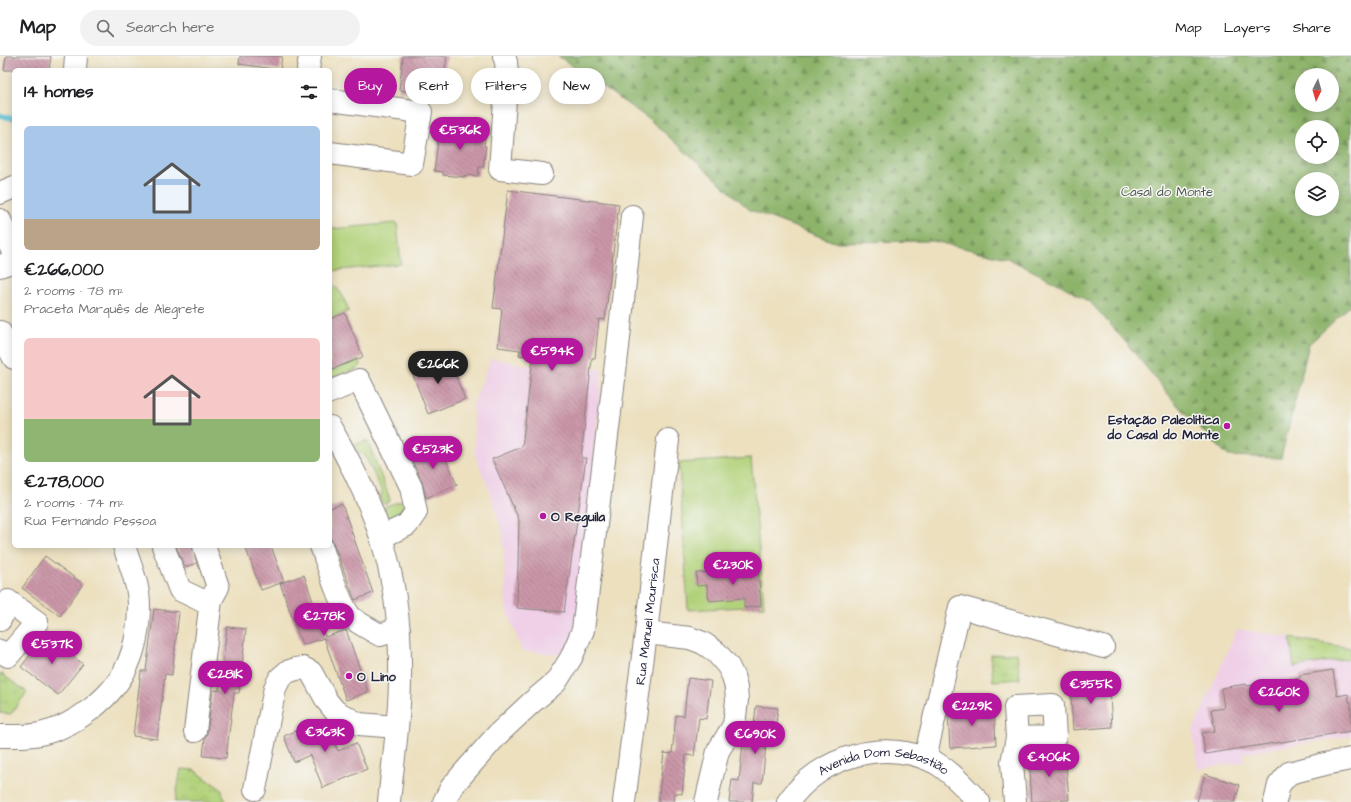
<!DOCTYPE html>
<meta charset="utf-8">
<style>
body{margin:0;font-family:"Architects Daughter",sans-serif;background:#f2f2f2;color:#202124;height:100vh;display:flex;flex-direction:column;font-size:15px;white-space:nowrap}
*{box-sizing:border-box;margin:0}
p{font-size:13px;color:#757577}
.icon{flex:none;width:22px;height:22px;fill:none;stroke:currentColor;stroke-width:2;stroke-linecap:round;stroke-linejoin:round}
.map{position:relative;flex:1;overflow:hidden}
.details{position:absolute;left:12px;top:12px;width:320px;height:480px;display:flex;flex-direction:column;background:#fff;border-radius:6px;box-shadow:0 2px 10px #0003}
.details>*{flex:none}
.banner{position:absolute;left:344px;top:12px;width:380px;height:36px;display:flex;gap:8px}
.needle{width:26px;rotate:185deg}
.controls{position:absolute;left:1295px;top:12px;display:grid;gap:8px}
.controls a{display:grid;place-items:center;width:44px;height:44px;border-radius:50%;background:#fff;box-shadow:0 2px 10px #0003;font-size:20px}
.price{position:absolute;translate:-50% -34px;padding:0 9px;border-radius:14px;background:#b5179e;color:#fff;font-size:13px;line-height:26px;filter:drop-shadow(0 1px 2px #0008)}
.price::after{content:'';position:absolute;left:50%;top:24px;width:12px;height:9px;margin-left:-6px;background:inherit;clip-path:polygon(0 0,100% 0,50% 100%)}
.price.current{background:#222;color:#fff}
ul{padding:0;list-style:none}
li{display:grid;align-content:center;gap:8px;height:212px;padding:0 12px}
li span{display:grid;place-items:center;height:124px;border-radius:6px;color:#555}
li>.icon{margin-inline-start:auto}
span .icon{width:72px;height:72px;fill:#fffc;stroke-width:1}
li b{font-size:17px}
h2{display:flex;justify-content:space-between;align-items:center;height:48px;padding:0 12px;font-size:17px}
.chip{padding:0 14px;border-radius:18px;background:#fff;box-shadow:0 2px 10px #0003;font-size:14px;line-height:36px}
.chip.current{background:#b5179e;color:#fff}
header{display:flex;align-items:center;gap:24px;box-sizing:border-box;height:56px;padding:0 20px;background:#fff;border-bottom:1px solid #e0e0e0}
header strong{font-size:19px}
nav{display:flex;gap:22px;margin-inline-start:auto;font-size:14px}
.search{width:280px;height:36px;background:#f2f2f2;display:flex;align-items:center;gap:10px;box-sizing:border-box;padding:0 14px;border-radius:22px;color:#757577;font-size:15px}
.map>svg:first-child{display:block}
.built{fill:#efd0e7}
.grass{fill:url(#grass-tufts);stroke:#6a7a5a}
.forest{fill:url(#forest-firs);stroke:#586b52;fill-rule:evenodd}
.park{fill:url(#park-crowns);stroke:#6a7a5a}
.pitch{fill:#b2d27a;stroke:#6a7a5a}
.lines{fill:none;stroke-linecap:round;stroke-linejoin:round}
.stream{stroke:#56bdd4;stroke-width:5}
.building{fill:url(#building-back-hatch)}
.minor-casing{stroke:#87817d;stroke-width:24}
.minor{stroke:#fff;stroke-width:22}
.poi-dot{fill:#b5179e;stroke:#f6f6f2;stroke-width:1.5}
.labels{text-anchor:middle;stroke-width:3;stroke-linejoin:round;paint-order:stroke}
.park-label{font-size:13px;fill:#4d574e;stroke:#f6f6f2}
.poi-label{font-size:13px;font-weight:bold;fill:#22223b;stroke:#f6f6f2;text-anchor:start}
.street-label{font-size:13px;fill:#22223b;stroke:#f6f6f2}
</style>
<header>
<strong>Map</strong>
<div class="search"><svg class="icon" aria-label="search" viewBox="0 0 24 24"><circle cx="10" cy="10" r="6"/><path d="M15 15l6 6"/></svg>Search here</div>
<nav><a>Map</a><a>Layers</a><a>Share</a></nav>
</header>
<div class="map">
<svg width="1351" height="746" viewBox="0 0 1351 746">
<defs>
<pattern id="grass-tufts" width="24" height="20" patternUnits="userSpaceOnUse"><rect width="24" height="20" fill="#b2d27a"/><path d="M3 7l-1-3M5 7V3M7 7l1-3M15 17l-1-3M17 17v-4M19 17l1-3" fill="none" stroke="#99b46a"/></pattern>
<pattern id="forest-firs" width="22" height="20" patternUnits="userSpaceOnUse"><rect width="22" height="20" fill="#8db46a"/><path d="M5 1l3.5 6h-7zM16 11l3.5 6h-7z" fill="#739258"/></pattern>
<pattern id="park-crowns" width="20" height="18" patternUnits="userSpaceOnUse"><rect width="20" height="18" fill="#b2d27a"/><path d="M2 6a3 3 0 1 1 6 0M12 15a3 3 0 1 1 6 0" fill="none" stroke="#99b46a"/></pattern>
<pattern id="building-back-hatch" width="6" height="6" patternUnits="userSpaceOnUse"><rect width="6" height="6" fill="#cb97a9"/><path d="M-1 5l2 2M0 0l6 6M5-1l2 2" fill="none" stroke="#a47b8b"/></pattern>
</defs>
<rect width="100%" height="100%" fill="#f6f6f2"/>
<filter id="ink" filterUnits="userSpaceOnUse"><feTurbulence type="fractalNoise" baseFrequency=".025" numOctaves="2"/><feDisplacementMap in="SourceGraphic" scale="8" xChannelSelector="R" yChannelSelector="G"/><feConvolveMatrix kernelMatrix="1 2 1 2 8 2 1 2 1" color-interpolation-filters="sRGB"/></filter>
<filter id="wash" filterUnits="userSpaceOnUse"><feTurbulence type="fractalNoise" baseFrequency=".012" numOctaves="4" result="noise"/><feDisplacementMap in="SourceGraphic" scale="16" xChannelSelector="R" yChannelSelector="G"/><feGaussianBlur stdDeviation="0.9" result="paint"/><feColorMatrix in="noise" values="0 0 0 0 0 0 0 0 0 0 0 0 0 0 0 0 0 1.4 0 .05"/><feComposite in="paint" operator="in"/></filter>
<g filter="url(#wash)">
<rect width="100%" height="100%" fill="#ece0bf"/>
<path class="built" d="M491,302L531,310L602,313L580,550L567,599L522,595L506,552L503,479L490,436L475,399L473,349Z
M1237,573L1351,591V680L1244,697L1245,706L1198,713L1193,675Z"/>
<path class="grass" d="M330,225L342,238L349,255L330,262Z
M359,304L361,309L357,313L330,323V315Z
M367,384L390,443V445L385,448L382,447L380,443L382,436L365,399L358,396L355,389Z
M401,445H404L407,453L396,465C389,463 384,459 384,452L386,450Z
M1290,582L1351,592V602L1294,611Z
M0,617L27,636L11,658L0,657Z"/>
<path class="forest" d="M558,0H1351V249L1309,288L1281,402L1228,400L1178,350L1118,277L1091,247L1061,229L1007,202L933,185L834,186L750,154L649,63ZM1302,19H1332V49H1302ZM1302,71H1332V101H1302ZM1302,123H1332V153H1302Z"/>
<path class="park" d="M1017,597L1020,623L993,625L991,599Z
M181,713L194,714L221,733L226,746H175Z"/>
<path class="pitch" d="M397,167L401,208L330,215V173Z
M751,402L764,550L688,554L679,407Z"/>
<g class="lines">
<path class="stream" d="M0,59L14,63"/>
</g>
<g id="blocks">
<path class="building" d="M6,0H51L49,14H4Z
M240,0H282L280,14L239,8Z
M403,0H447L441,41L399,34Z
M457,69L477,72V74L486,76L484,90H486L483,111H479L478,120L465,119L464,121L443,119V116L434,115L439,79H440L442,70L457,71Z
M508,134L619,148L605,264L599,263L595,302H592L581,402H586L564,556L517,552L519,464L492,403L522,391L533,301L519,299L520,294L498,291L502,253L493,252Z
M345,257L363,301L330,314V263Z
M447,300L465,343L428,358L411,314Z
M439,386L457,429L426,442L422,426L409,398Z
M342,448L373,537L355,544L333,486L330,482V452Z
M176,490H192L197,507L185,511Z
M245,490H271L284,526L261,534Z
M45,500L83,528L60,560L22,532Z
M758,513L761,550L744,552V542L709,545L707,529L697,530L696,517Z
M304,519L325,581L346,574L368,636L346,644L324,582L302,589L280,527Z
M154,553L179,556L172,619L165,618L157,683L133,680L141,615H146Z
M227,571L246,573L239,637H234L226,702L203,700L205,682L207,677L213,634L219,635Z
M45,579L83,608L58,639L21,611Z
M1333,614L1337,640L1348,638L1349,646H1351V675L1205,698L1202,677L1215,675L1211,654L1224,652L1221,632L1246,628L1247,630L1300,622V619Z
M688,622L711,625L706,663L699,662L694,700L686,699L682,738L675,737L674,746H658L664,697L672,698L676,659L684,660Z
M1109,624L1112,671L1073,674L1070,627Z
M756,650L778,652L773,690L766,689L762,727H754L752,746H729L732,724L739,725L743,687L752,688Z
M994,650L996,689L950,692L948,659L949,653Z
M324,663L338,695L356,687L367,713L323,732L310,699L294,706L284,680Z
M1065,697L1069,744L1032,746L1029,700Z
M1205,718L1240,729L1235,746H1197Z"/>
</g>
</g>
<g filter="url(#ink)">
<use href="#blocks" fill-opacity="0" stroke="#87817d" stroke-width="1"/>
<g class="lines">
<g class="minor-casing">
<g id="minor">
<path d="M504,0L506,6L507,18L500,113L542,118"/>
<path d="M75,14L76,0"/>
<path d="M308,14L310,0"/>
<path d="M330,44L421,56L412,108L330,97"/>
<path d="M0,137L14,131"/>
<path d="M0,164L10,190"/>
<path d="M0,210L14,205"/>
<path d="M0,276L14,302"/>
<path d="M330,336L359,324L411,431L416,456L407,469L381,481"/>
<path d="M330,371C350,405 369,443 381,481C395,526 401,575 400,622C400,663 393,705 389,746"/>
<path d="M163,490L180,534L201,544H211"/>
<path d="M321,490C327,506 340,550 351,561C359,568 370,573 380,579L399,573"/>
<path d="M0,564L8,545L37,566L8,600L0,595"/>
<path d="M646,577L690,582L703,587L716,596L728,610L733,620L736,632L737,644L734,669L718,695L706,746"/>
<path d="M195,675L211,544L218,531L204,490"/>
<path d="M0,680C13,680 27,681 40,678C74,671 114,641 128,608C136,590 139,569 139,549C139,529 130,509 124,490"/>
<path d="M925,702L960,551L1103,591"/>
<path d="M255,733L275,632L280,622L287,616L296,613L303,612L311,616L327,645L335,655L359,668L397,671"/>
<path d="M444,746L451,732L461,720L498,678L531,647L556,626L571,602L583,574L618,291L632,160"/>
<path id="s1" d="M624,746L646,577L668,384"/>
<path id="s2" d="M788,746C820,700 885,681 936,707C953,717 965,732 979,746"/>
<path d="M1015,746L1012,706L1017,682L1015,651L1053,649L1055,681L1017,682"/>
<path d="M1275,746L1279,729L1289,717L1325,708L1351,703"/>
</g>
</g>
<use href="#minor" class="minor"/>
</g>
</g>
<g class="poi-dot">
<circle cx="1227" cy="370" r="4"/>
<circle cx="543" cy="460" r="4"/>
<circle cx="349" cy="620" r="4"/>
</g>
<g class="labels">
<g class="park-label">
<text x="1167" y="140">Casal do Monte</text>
</g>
<g class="poi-label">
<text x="1219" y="368" text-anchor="end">Estação Paleolítica<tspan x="1219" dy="15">do Casal do Monte</tspan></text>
<text x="551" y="465">O Reguila</text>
<text x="357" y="625">O Lino</text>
</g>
<g class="street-label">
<text dy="5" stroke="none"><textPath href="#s1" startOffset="182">Rua Manuel Mourisca</textPath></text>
<text dy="5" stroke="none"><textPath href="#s2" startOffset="112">Avenida Dom Sebastião</textPath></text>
</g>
</g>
</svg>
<div class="controls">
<a><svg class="needle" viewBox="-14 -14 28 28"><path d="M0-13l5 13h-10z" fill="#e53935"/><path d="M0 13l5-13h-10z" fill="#757577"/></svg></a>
<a><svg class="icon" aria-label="locate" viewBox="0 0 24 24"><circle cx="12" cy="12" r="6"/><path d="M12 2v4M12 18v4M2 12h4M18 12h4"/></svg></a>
<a><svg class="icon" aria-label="layers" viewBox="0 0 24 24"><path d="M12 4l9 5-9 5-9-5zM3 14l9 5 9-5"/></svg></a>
</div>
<b class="price" style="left:460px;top:95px">€536K</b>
<b class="price" style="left:552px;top:316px">€594K</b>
<b class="price current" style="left:438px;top:329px">€266K</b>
<b class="price" style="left:433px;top:414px">€523K</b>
<b class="price" style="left:733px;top:530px">€230K</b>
<b class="price" style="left:324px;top:581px">€278K</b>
<b class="price" style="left:52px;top:609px">€537K</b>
<b class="price" style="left:225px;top:639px">€281K</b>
<b class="price" style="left:1091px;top:649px">€355K</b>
<b class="price" style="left:1279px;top:657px">€260K</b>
<b class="price" style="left:972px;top:671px">€229K</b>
<b class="price" style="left:325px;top:697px">€363K</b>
<b class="price" style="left:755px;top:699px">€690K</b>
<b class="price" style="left:1049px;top:722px">€406K</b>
<div class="banner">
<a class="chip current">Buy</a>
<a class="chip">Rent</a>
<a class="chip">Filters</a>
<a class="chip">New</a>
</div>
<section class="details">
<h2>14 homes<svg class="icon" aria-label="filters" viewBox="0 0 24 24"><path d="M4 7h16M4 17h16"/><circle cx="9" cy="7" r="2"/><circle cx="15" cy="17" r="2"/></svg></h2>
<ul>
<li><span style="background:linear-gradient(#a9c7e8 75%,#b9a48a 0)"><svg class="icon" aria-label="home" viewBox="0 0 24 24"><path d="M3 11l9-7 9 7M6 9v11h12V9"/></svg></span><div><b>€266,000</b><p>2 rooms · 78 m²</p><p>Praceta Marquês de Alegrete</p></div></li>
<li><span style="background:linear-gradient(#f6c9c9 65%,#8fb573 0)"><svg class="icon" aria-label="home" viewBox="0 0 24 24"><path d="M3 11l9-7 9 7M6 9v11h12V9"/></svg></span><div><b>€278,000</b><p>2 rooms · 74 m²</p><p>Rua Fernando Pessoa</p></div></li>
</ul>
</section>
</div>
